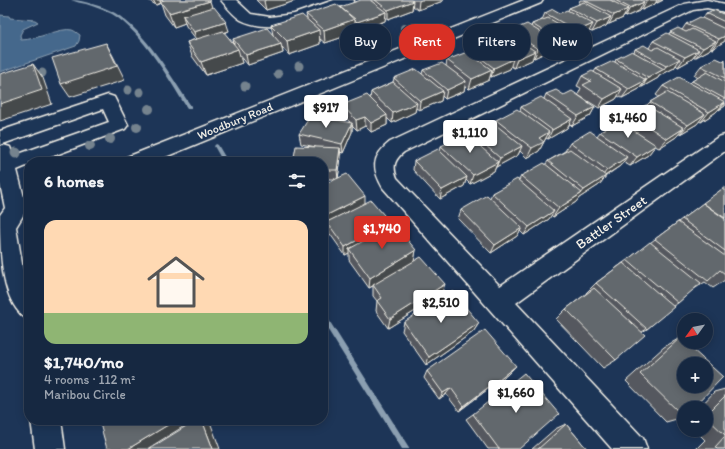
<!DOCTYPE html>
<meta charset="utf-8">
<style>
body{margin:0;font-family:Itim,sans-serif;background:#23344c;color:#f1f3f6;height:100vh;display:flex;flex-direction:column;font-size:15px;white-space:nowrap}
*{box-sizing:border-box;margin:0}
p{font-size:13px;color:#9ea6b1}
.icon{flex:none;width:22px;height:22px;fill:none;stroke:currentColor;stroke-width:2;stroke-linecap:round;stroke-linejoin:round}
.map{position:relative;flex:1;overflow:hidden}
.side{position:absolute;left:24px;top:157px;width:304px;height:268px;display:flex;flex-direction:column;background:#162841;border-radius:16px;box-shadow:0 2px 10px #0003,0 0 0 1px #35445a}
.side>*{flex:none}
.guide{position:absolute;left:340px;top:24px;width:325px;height:36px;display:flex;gap:8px}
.needle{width:26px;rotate:237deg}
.controls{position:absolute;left:677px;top:313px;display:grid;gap:8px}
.controls a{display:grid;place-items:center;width:36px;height:36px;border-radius:50%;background:#162841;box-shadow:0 2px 10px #0003,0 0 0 1px #35445a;font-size:20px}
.price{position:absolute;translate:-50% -34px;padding:0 9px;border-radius:4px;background:#fff;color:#222;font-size:13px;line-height:26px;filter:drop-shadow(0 1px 2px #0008)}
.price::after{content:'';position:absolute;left:50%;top:24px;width:12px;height:9px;margin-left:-6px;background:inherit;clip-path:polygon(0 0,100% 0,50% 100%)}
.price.selected{background:#d93025;color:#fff}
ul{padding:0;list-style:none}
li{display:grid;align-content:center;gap:8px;height:212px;padding:0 20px}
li+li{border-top:1px solid #35445a}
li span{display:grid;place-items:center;height:124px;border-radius:12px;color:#555}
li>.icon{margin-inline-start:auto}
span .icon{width:72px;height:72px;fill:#fffc;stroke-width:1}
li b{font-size:17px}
h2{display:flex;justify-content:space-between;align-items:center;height:48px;padding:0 20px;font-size:17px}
.chip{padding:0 14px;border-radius:16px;background:#162841;box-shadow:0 2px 10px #0003,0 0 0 1px #35445a;font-size:14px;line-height:36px}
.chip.selected{background:#d93025;color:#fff}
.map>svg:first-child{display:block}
.water{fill:#45688c;stroke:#8b9fb1}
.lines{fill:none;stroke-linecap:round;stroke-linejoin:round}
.stream{fill:#8b9fb1;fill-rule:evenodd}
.minor-casing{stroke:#f4f1e8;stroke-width:3}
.minor{fill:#1d3557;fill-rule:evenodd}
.tree{fill:#75838e}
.wall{fill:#54595e;stroke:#f4f1e8}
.shaded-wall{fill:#45484c;stroke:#f4f1e8}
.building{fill:#62676d;stroke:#f4f1e8;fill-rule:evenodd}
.labels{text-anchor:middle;stroke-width:3.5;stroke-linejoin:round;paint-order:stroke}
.far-street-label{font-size:12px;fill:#f4f1e8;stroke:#1d3557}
.street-label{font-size:14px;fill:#f4f1e8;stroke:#1d3557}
</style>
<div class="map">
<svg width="725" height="449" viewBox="0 0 725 449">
<rect width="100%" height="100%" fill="#1d3557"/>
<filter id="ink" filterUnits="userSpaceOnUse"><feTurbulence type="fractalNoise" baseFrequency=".025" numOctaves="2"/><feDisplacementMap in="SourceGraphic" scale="8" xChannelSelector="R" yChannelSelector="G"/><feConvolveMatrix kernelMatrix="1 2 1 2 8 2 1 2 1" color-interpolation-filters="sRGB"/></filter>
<g filter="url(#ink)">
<path class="water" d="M0,15L9,16L10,18L35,20L38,22L23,29L20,35L21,40C37,40 61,27 72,30C75,31 77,33 80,35L79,41L76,46L0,72Z"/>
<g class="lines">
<path class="stream" d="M71,0C79,0 85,2 92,4C100,6 108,9 115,13C146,32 171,76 191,106V108H187C168,78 143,33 112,14C104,10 95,7 86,4C81,3 76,2 71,0Z
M216,144L218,145L228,162H223L214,146Z
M323,313L325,314L410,449H402L323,322Z"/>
<g class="minor-casing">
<path id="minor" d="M221,0H236L251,14L270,17L294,14L334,0H354L352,3C319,15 275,37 241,20C234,16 226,6 221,0Z
M524,0H543L541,3L153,162H124L127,157Z
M707,0L725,4V12L707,8L693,10L404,152C395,159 392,166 397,178L500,286L718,137L725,135V151L516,303L643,438L647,449H612L383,188C372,169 371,157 390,142L684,4Z
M108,95L114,97L128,125L125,129L37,162H29V165L17,170L27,209L16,227L25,282L29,291V320C0,305 0,249 0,215L5,208L0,184V146L3,145L10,147L13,156L109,122L103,109L0,145V131Z
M31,420H61L65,449H35Z"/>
</g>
<use href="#minor" class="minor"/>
</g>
<g class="tree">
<circle cx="404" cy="28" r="4"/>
<circle cx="348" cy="47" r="4"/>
<circle cx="299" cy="66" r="4.5"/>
<circle cx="42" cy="73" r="4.5"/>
<circle cx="278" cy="74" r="4.5"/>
<circle cx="245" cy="86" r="4.5"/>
<circle cx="128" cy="90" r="4.5"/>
<circle cx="140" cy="92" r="4.5"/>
<circle cx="149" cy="109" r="5"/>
<circle cx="137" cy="127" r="5"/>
<circle cx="110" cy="139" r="5"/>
<circle cx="90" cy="146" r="5"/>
<circle cx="16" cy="153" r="5.5"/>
</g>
<path class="wall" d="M148,0H209L212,8L229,31L224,33L234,44L233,39L273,35L271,25L307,19L306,14L371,1V0H443V1L418,10L413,6L412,10L388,19L385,17V21L357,31L355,29V33L325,43L320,39V44L289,55L282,47L283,53L248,65L239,54L242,63L206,75L192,56L187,42L196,39L186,26L185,23L174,27L165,15L161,3L156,5Z
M256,0H295V1L266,10Z
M580,0H663L657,3L656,2L655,4L642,10L640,9L639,11L625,17L624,16L623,18L609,24H608L606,26L592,32L589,31L588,33L573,40H572L570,42L554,49L552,48L551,50L534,58L533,57L532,60L514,68L511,66L510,69L491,77L490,76L489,80L469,89L465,85L464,91L445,99L442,96L441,101L419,110L416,108L415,112L392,123L387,118V125L371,132L365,126L357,130L352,125V132L343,153L340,152L341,157L338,178L365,203L390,222V227L416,250L414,261L441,295L388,328L376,311L377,301L373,296V286L369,288L349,260V253L345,255L328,231L327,224L323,226V185L335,179H323V162L316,147L301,144L299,134L350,122L342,115V105L370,99L371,92L393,82L394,78L422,74L423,70L446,66L447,60L469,54L470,50L490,44L491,41L509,34L510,31L531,27L532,24L542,20L545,13H560L568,11L569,8L578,5Z
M725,12V41L712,49L710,48L709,50L696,57H694L692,59L678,67L676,65L674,68L659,76L658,78L642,87H641L639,89L622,98L618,96L616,99L599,108L578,95L581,88L577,86L582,76L594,72L596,69L615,62L616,59L634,52L635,49L649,48L653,41L669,34L670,32L682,30L686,24L703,18L706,13L723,14Z
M725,60V106L719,109L716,112L701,122L699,121L697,124L680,134H679L676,137L659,148L655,146L648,155L630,166L623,162L620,166L606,176L599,185L579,198L576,202L553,217L551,215L549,219L524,235L520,231L517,236L491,253L458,219L461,210L490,198L492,193L519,180L521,176L546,164L548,161L565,151L570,143L597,136L600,132L623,124L629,114L647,105L650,102L659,97L656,95L663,86L690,83L692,81L698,78L694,75L701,66L723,62Z
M546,94L564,95L595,107L590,116L572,126L570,124L567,128L548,139L546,138L539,151L527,158L520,151L518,155L496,167L494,171L470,184L466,180L464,186L440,199L413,170L414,161L440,152L441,146L476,143L477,138L475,137L478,128L494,124L496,120L520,111L521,107L544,99Z
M725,187V280L713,288L705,282L691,291L678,303L673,306L647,329L642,332L616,360L603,368L556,319L566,309L586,294V293L596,283Z
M404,322L479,323L473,332L426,365L402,331Z
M680,338L684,417L666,422L626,381L664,347Z
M516,366L508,374L459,411L446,394L439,399L424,378L427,371Z
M725,389V449H696L705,440L695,430H706V408H699L714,392Z
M473,414L519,449H488L466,419Z
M566,424L587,449H532L555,429Z"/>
<path class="shaded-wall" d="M153,0H160L161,3L160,1L161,3L156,5Z
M266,0H295V1L266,10L264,1Z
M421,0H443V1L418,10L419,1Z
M647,0H657L655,4L642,10Z
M659,0H663L657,3Z
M210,1L214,14L183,16L185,23L174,27L169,13Z
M413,1L412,10L388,19V10Z
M644,2L639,11L625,17L630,8Z
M628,9L623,18L609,24L614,15Z
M386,12L385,21L357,31V22Z
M611,17L606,26L592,32L597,23Z
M355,19V33L325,43L324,30Z
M226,22L229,31L197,41L194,32Z
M593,24L588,33L573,40L577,31Z
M319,30L320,44L289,55L287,41Z
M575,33L570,42L554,49L558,40Z
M725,36V41L712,49L719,39Z
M555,41L551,50L534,58L538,49Z
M716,41L709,50L696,57L703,48Z
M106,43L113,56L125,80L70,97L61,84Z
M281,44L283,53L248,65L246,55Z
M238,49L242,63L206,75L201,62Z
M699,50L692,59L678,67L685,57Z
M535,51L532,60L514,68L517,59Z
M513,59L510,69L491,77L494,68Z
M680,59L674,68L659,76L658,78L642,87L648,78L664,69L666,66Z
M33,64L43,78L52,104L0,121V104Z
M492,70L489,80L469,89L472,79Z
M646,80L639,89L622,98L629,89Z
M466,81L464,91L445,99L447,90Z
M622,89L616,99L599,108L604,99Z
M443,91L441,101L419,110L420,101Z
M725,102L716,112L701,122L709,112Z
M417,103L415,112L392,123L393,113Z
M725,103V106L719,110Z
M595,107L590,116L572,126L578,116Z
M705,114L697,124L680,134L688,125Z
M387,115V125L371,132V123Z
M365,117V126L357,130L356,120Z
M572,119L567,128L548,139L552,130Z
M352,123V132L343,153L342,144Z
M684,128L676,137L659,148L667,139Z
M549,132L539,151L527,158L532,148L539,138Z
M656,145L648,155L630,166L637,157Z
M522,146L518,155L496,167L500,158Z
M340,148L341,157L338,179L337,170Z
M627,157L620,166L600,179L607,170Z
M498,162L494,171L470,184L473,175Z
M606,176L599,185L579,198L576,202L553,217L559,208L581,194L584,190Z
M467,177L464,186L440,199L442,190Z
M365,196V204L327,222V224L323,226V217Z
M554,211L549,219L524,235L529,227Z
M390,222L389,231L349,249V253L345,255V247Z
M522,228L517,236L491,253L495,245Z
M416,250L414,262L369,288L370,278Z
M445,284L441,295L388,328L390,319Z
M479,323L473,332L426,365L429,357Z
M516,366L508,374L459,411L464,406Z
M451,388L446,394L439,399L443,393Z
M176,420H194L147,449H128Z
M202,420H206L210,422L220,449H213Z"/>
<path class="building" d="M165,0H209L210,1L169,13L160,1Z
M361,0H370L386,12L357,22L340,7Z
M375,0H411L413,1L388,10Z
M584,0H610L628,9L614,15Z
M615,0H641L644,2L630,8Z
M584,2L611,17L597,23L569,8Z
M336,4L355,19L324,30L306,14Z
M214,7L226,22L194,32L183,16Z
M553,9L560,13L567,10L593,24L577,31L545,13Z
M714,10L723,14L725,12V22L706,13Z
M302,15L319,30L287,41L271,25Z
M700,17L725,29V36L719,39L686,24Z
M548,18L575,33L558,40L532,24Z
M527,24L555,41L538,49L510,31Z
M267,28L281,44L246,55L233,39Z
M678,28L686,32L692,29L716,41L703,48L670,32Z
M223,31L238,49L201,62L187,42Z
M667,33L699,50L685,57L653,41Z
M509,34L535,51L517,59L491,41Z
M106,43L117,66L61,84L52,58Z
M489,43L513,59L494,68L470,50Z
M644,45L652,50L658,47L680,59L666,66L635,49Z
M632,51L664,69L648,78L616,59Z
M467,52L492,70L472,79L447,60Z
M716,58L725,62V78L701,66Z
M613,61L646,80L629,89L596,69Z
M442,63L466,81L447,90L423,70Z
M33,64L42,90L0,104V74Z
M416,69L443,91L420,101L394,78Z
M592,71L622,89L604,99L583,85L591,81L582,76Z
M707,72L725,82V88L724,89H725V99L692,81Z
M679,77L725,102L709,112L663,86Z
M393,82L417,103L393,113L371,92Z
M556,90L564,95L572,91L595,107L578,116L546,94Z
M667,92L705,114L688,125L650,102Z
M367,95L387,115L371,123L365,117L356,120L342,105Z
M541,97L572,119L552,130L521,107Z
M646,105L684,128L667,139L629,114Z
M517,109L549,132L539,138L544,142L532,148L496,120Z
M311,115L352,123L342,144L299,134Z
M491,121L522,146L500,158L477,138L486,134L478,128Z
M619,121L656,145L637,157L600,132Z
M590,131L627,157L607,170L570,143Z
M466,134L498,162L473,175L441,146Z
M296,146L340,148L337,170H323V162H293Z
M438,149L467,177L442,190L414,161Z
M570,149L606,176L584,190L548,161Z
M544,163L582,193L559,208L521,176Z
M347,174L365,196L323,217V185Z
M517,179L554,211L529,227L492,193Z
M722,189L725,191V218L703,203Z
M487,195L522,228L495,245L461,210Z
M371,200L390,222L345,247L327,222Z
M703,203L725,219V251L682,219Z
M678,222L725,256V274L720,270L708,281L655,239Z
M394,224L416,250L370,278L349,249Z
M650,242L701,283L678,303L627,260Z
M421,257L445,284L390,319L377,301L382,298L373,285Z
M623,263L674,307L647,329L596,283Z
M594,288L645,335L616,360L566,309Z
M452,291L479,323L429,357L404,322Z
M485,330L516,366L464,406L451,388L443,393L427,371Z
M680,338L723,377L693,408H684V417L640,374ZM684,364H706V386H684Z
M524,373L559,414L519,449H499L473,414Z
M725,396V435L706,417V415Z
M99,420H176L128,449H107Z
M196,420H202L213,449H149Z
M566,424L587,449H538Z
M725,436V449H717L715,447Z"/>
</g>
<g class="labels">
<g class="far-street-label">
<text transform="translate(235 121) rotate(-22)" y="4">Woodbury Road</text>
</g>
<g class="street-label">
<text transform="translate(611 222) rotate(-35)" y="5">Battler Street</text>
</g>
</g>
</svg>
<div class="controls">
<a><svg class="needle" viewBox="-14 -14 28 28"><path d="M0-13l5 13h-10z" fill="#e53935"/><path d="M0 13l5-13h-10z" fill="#9ea6b1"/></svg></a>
<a>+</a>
<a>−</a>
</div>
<b class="price" style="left:326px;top:129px">$917</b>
<b class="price" style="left:628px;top:139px">$1,460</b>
<b class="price" style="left:470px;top:154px">$1,110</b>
<b class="price selected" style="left:382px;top:250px">$1,740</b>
<b class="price" style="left:441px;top:324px">$2,510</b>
<b class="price" style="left:516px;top:414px">$1,660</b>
<div class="guide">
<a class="chip">Buy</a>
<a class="chip selected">Rent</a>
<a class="chip">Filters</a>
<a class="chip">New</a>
</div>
<section class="side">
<h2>6 homes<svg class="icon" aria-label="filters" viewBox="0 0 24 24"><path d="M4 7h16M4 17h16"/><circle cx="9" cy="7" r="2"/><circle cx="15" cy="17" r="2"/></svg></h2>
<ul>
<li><span style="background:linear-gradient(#ffd9b3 75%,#8fb573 0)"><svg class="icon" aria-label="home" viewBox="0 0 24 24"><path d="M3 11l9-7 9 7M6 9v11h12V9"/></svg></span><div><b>$1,740/mo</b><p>4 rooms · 112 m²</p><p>Maribou Circle</p></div></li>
</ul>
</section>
</div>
